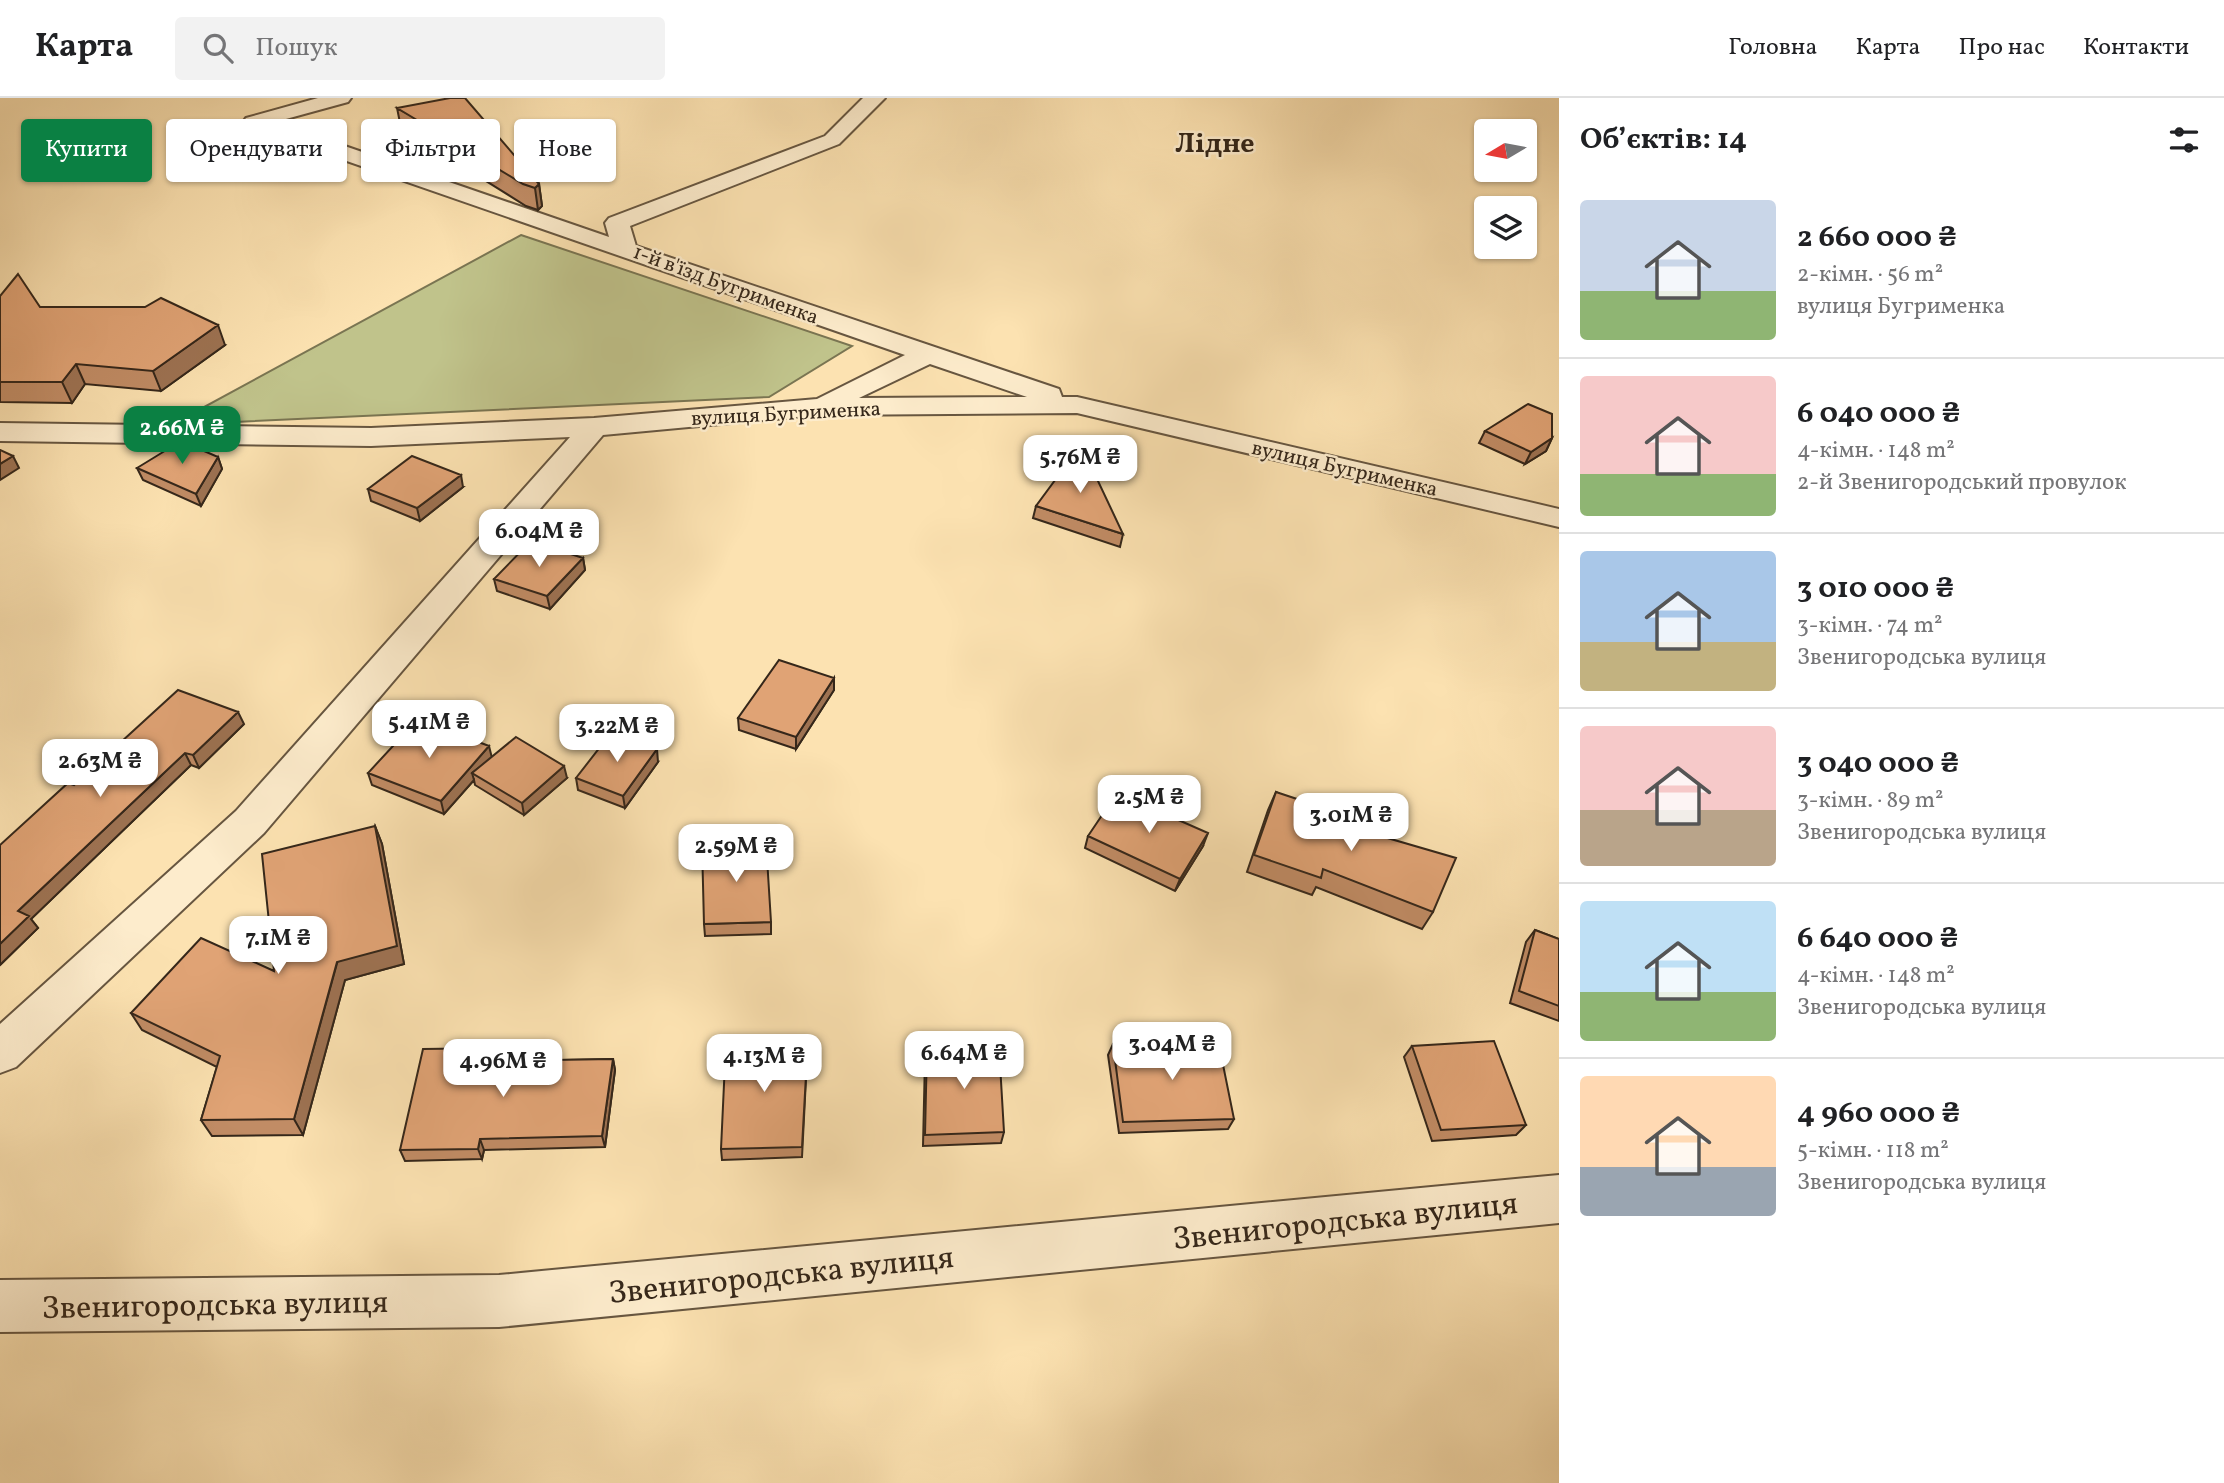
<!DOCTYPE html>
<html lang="uk">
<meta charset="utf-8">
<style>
body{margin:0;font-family:Vollkorn,serif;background:#f2f2f2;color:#202124;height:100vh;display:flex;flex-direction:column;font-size:26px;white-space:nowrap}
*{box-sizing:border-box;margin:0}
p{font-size:23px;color:#757577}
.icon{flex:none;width:38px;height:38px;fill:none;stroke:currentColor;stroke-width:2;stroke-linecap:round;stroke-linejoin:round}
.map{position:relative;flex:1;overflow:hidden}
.sheet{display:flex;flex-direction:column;background:#fff;width:665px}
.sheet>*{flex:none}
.hud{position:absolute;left:21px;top:21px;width:665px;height:63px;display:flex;gap:14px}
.needle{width:46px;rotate:260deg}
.fabs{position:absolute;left:1474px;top:21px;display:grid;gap:14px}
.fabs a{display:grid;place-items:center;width:63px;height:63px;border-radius:7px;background:#fff;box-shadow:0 2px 5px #0004;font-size:35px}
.price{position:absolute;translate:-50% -60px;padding:0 16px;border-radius:14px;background:#fff;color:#222;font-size:23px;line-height:46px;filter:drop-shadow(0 2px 4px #0008)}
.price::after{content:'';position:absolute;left:50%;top:42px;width:21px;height:16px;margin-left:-10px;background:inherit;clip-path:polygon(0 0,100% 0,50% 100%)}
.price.on{background:#0b8043;color:#fff}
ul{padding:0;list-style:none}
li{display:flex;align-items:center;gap:21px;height:175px;padding:0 21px}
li+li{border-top:2px solid #e0e0e0}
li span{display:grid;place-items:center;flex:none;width:196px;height:140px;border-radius:7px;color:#555}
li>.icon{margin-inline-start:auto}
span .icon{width:84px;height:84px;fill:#fffc;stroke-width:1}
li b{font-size:30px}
h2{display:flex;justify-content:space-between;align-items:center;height:84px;padding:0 21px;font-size:30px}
.pill{padding:0 24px;border-radius:7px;background:#fff;box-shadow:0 2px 5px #0004;font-size:24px;line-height:63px}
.pill.on{background:#0b8043;color:#fff}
header{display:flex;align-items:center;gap:42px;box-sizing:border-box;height:98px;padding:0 35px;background:#fff;border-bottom:2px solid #e0e0e0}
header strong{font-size:33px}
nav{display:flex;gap:38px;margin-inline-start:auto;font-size:24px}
.search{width:490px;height:63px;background:#f2f2f2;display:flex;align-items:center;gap:18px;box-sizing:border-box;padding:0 24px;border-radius:7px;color:#757577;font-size:26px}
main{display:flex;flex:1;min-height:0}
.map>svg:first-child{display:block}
.green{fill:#c0c38b;stroke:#7a7552;stroke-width:2}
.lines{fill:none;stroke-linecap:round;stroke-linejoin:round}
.minor-casing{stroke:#675640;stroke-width:4}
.minor{fill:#fdeccc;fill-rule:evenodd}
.wall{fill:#c18c65;stroke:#35271a;stroke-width:2}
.shaded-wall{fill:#9d7252;stroke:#35271a;stroke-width:2}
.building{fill:#e0a375;stroke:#35271a;stroke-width:2}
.labels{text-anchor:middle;stroke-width:5;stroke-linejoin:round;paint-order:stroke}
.far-street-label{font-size:21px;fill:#35271a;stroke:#fdeccc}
.far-district-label{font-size:28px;font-weight:bold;fill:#35271a;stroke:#fdeccc}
.near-street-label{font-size:32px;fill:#35271a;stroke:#fdeccc}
</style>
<header>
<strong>Карта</strong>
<div class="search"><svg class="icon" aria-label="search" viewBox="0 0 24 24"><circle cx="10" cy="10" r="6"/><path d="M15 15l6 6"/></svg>Пошук</div>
<nav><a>Головна</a><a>Карта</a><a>Про нас</a><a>Контакти</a></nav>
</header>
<main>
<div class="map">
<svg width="1559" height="1385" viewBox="0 0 1559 1385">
<rect width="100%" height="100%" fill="#fce2b1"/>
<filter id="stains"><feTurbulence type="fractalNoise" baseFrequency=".00286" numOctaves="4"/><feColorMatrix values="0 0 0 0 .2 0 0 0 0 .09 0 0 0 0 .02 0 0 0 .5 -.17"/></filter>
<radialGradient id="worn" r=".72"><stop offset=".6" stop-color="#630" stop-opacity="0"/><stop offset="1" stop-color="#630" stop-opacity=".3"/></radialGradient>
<path class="green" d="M521,137L852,248L769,299L171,327Z"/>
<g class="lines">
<g class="minor-casing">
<path id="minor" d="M318,0H351L348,4L275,24L609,139L605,125L609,120L825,38L863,0H885L839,46L630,128L636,148L1059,291L1062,299H1077L1559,411V429L1077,315L817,317L603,337L264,735L16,969L0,975V926L236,713L570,339L371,348L0,343V325L371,330L594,320L817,301L905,257L246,28L243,24L246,20ZM930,266L1027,299L859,300Z
M1559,1077V1125L499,1229L0,1234V1182L499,1177Z"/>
</g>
<use href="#minor" class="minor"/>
</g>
<path class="wall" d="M397,10L539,86L542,108L538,112L526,108L401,30Z
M0,198L40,209L225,247L161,293L85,286L72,305L0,304Z
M1485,333L1552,340L1546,353L1525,366L1479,345Z
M218,359L222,371L201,408L143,382L137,370Z
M463,389L420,423L371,403L368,391Z
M1036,408L1123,436L1120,449L1033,420Z
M583,460L585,472L550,511L497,493L494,481Z
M834,580V592L796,651L739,632L738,620Z
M244,626L199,670L191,667L31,821L38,830L0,867L74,687Z
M492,659L567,680L524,717L475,687L474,682L444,716L372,687L368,675Z
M658,664L625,710L578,692L576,680Z
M1276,694L1336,725L1433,814L1422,831L1316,789L1312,797L1247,774L1268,712Z
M375,728L382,746L404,866L345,882L303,1037L212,1038L201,1022L217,969L142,932L131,915L274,873Z
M1088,738L1203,748L1175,793L1085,750Z
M771,824V836L705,838L704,826Z
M1535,832L1559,841V923L1510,905L1526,844Z
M808,941L802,1059L722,1062L721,1051Z
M1113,946L1234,1021L1228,1031L1119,1035L1108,957Z
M1412,948L1526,1027L1516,1037L1432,1043L1404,959Z
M927,949L1004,1034L1001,1045L923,1048L925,960Z
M502,961V963L613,961L615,972L605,1049L484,1052L482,1061L405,1063L400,1052Z"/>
<path class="shaded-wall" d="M539,86L542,108L538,112L535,90Z
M218,227L225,247L161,293L153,273Z
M76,266L85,286L72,305L62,284Z
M1552,340L1546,353L1525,366L1531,354Z
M13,358L19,370L0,382V366Z
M218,359L222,371L201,408L196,396Z
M461,377L463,389L420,423L417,410Z
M583,460L585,472L550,511L547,498Z
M834,580V592L796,651V639Z
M238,614L244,626L199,670L193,657Z
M489,648L492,660L472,675L474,682L444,716L441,703Z
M657,651L658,664L625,710L623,698Z
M185,655L191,667L31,821L38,830L0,867V846L18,813Z
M564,668L567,680L524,717L522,705Z
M375,728L382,746L404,866L345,882L303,1037L294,1021Z
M1208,735L1203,748L1175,793L1180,781Z
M499,950L502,961L499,974L496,963Z
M613,961L615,972L605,1049L602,1038Z
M480,1041L484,1052L482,1061L478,1051Z"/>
<path class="building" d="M450,0H465L539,86L535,90L523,86L397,10Z
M18,176L40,209H145L161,200L218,227L153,273L76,266L62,284H0V198Z
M1528,306L1552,316V340L1531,354L1485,333Z
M181,343L218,359L196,396L137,370Z
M1081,347L1123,436L1036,408Z
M0,352L13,358L0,366Z
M412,358L461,377L417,410L368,391Z
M531,443L583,460L547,498L494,481Z
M779,562L834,580L796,639L738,620Z
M178,592L238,614L193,657L185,655L18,813L29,818L0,846V747L68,685L74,687Z
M418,621L489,648L441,703L368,675Z
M611,635L657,651L623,698L576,680Z
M516,639L564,668L522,705L472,675Z
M1276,694L1339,715L1336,725L1456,760L1433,814L1323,771L1321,780L1254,757Z
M1117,695L1208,735L1180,781L1088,738Z
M375,728L397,848L337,864L294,1021L201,1022L220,958L131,915L201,840L274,873L262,756Z
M766,744L771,824L704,826L702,747Z
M1535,832L1559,841V908L1519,893Z
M808,941L802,1049L721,1051L726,943Z
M1218,942L1234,1021L1123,1024L1113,946Z
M1494,943L1526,1027L1441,1032L1412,948Z
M927,949H999L1004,1034L925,1037Z
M499,950L496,963L613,961L602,1038L480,1041L478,1051L400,1052L423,951Z"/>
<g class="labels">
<g class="far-street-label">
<text transform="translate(726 186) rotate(20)" y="7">1-й в'їзд Бугрименка</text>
<text transform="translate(786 315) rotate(-3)" y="7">вулиця Бугрименка</text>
<text transform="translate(1345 370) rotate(13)" y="7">вулиця Бугрименка</text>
</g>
<g class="far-district-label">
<text x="1215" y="54">Лідне</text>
</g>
<g class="near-street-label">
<text transform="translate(1345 1122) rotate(-6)" y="11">Звенигородська вулиця</text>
<text transform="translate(781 1176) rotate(-6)" y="11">Звенигородська вулиця</text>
<text transform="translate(215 1206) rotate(-1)" y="11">Звенигородська вулиця</text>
</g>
</g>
<rect width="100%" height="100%" filter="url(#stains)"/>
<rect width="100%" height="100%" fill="url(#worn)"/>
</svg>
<div class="fabs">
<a><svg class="needle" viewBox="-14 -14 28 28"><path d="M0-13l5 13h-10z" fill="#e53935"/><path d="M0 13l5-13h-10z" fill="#757577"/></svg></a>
<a><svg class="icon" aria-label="layers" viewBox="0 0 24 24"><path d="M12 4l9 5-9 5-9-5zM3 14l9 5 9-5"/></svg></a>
</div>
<b class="price on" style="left:182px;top:368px">2.66M ₴</b>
<b class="price" style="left:1080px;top:397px">5.76M ₴</b>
<b class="price" style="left:539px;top:471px">6.04M ₴</b>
<b class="price" style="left:429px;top:662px">5.41M ₴</b>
<b class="price" style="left:617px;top:666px">3.22M ₴</b>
<b class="price" style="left:100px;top:701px">2.63M ₴</b>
<b class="price" style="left:1149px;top:737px">2.5M ₴</b>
<b class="price" style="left:1351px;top:755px">3.01M ₴</b>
<b class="price" style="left:736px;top:786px">2.59M ₴</b>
<b class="price" style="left:278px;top:878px">7.1M ₴</b>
<b class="price" style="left:1172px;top:984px">3.04M ₴</b>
<b class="price" style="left:964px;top:993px">6.64M ₴</b>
<b class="price" style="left:764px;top:996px">4.13M ₴</b>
<b class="price" style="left:503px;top:1001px">4.96M ₴</b>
<div class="hud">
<a class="pill on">Купити</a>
<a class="pill">Орендувати</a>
<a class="pill">Фільтри</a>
<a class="pill">Нове</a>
</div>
</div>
<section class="sheet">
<h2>Об’єктів: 14<svg class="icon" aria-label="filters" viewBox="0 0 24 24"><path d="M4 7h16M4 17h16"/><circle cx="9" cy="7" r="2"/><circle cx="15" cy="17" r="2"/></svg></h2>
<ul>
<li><span style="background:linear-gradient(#c9d6e8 65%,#8fb573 0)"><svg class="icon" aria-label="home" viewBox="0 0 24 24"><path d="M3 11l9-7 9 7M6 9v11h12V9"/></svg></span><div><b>2 660 000 ₴</b><p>2-кімн. · 56 m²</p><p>вулиця Бугрименка</p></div></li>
<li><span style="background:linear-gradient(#f6c9c9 70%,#8fb573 0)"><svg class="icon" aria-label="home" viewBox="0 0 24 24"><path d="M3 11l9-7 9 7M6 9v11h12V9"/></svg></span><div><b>6 040 000 ₴</b><p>4-кімн. · 148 m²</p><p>2-й Звенигородський провулок</p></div></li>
<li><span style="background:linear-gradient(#a9c7e8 65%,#c2b280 0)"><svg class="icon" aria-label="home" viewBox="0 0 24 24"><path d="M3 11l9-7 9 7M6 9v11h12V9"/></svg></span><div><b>3 010 000 ₴</b><p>3-кімн. · 74 m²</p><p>Звенигородська вулиця</p></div></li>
<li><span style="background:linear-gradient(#f6c9c9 60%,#b9a48a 0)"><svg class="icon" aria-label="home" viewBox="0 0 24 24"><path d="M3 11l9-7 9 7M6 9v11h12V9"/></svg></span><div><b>3 040 000 ₴</b><p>3-кімн. · 89 m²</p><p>Звенигородська вулиця</p></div></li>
<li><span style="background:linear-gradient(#bfe0f5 65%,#8fb573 0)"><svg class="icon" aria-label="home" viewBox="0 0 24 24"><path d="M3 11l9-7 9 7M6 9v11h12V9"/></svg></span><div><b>6 640 000 ₴</b><p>4-кімн. · 148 m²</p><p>Звенигородська вулиця</p></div></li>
<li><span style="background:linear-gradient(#ffd9b3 65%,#9aa5b1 0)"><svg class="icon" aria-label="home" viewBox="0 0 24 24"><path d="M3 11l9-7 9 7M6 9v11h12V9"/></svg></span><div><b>4 960 000 ₴</b><p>5-кімн. · 118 m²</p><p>Звенигородська вулиця</p></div></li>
</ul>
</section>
</main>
